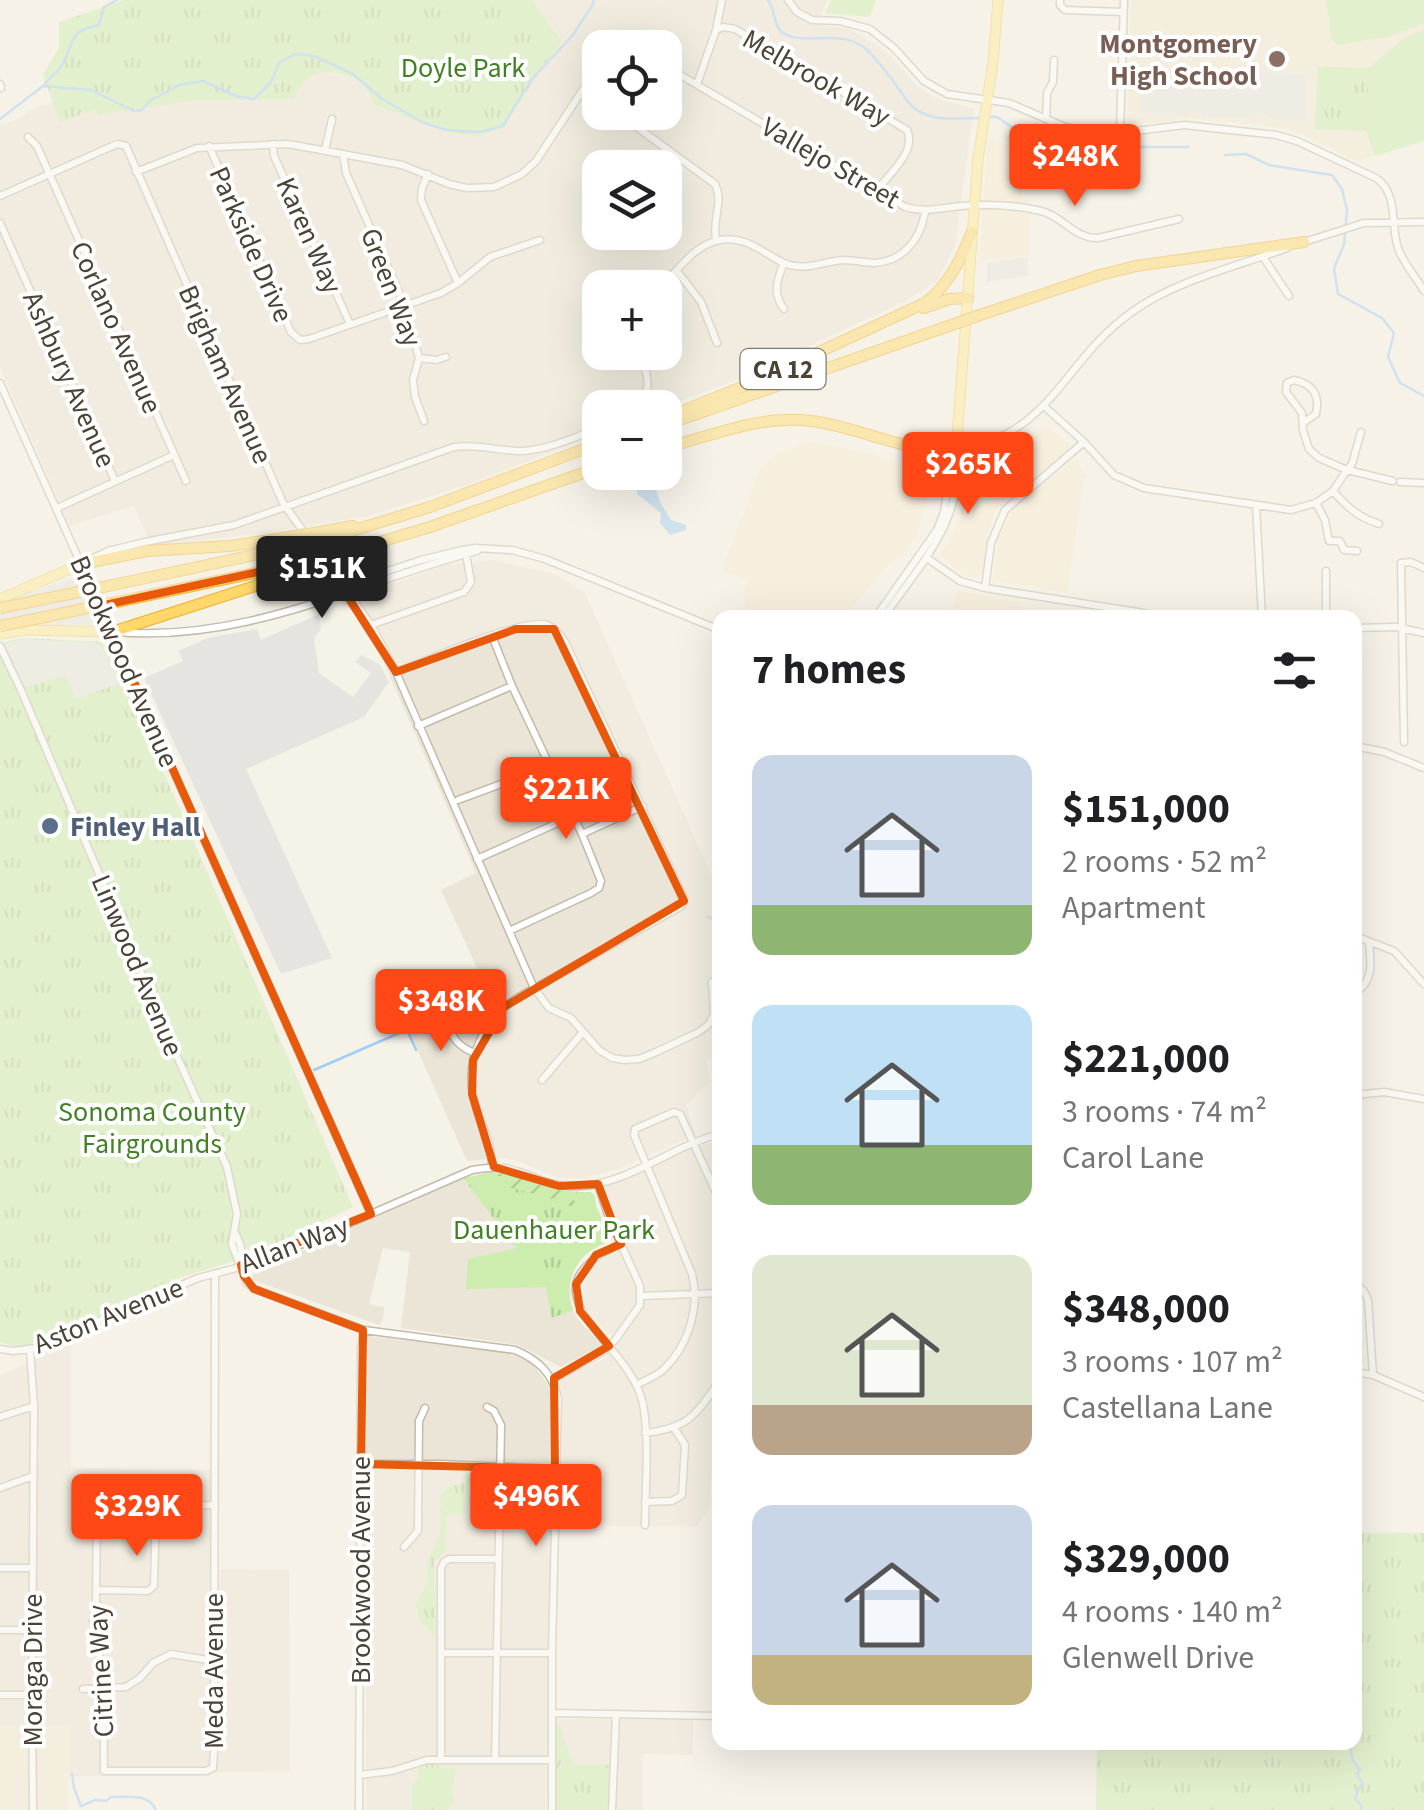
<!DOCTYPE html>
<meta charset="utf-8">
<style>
body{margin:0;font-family:"Source Sans 3",sans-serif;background:#f2f2f2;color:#202124;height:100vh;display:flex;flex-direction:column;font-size:38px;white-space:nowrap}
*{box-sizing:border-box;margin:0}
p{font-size:32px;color:#757577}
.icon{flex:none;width:55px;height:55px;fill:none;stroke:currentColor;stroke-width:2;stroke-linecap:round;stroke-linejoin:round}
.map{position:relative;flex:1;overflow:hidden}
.side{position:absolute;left:712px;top:610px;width:650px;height:1140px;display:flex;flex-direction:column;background:#fff;border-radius:20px;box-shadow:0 10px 40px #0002}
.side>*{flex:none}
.fabs{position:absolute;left:582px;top:30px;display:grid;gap:20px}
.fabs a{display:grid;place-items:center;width:100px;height:100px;border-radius:20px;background:#fff;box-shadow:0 10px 40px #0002;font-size:50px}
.price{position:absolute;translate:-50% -85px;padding:0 22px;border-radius:10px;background:#ff4816;color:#fff;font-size:32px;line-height:65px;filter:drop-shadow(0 2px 5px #0008)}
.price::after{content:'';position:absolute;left:50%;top:60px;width:30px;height:22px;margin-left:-15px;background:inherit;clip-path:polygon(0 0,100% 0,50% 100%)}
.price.selected{background:#222;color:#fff}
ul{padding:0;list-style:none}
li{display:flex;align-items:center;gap:30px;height:250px;padding:0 40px}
li span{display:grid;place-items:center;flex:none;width:280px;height:200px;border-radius:20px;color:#555}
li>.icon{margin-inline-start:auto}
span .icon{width:120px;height:120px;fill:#fffc;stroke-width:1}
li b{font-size:42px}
h2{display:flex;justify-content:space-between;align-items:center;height:120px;padding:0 40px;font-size:42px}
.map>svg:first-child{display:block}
.residential{fill:#eae5d6;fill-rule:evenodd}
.commercial{fill:#f9ebd2}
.education{fill:#f0e9d1}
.grass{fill:#ccedae}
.park{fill:url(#park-tufts)}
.garden{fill:url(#garden-furrows)}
.parking{fill:#e6e4e0}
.water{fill:#a0cef7}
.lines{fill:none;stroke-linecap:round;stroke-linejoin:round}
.stream{stroke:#a0cef7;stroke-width:2.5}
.minor-casing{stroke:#c2bbaa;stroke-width:9}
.major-casing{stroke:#eecc5e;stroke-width:11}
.highway-casing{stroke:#ebb12d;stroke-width:12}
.minor{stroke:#fff;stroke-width:6}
.major{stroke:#ffe898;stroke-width:9}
.highway{stroke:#ffd76a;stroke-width:10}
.highway-bridge-casing{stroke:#ebb12d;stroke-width:12;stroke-linecap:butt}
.highway-bridge{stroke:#ffd76a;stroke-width:10}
.marked{fill:none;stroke:#e8590c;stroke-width:8;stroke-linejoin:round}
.education-dot{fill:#8d6e63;stroke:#fff;stroke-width:4}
.service-dot{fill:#5c6f8a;stroke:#fff;stroke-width:4}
.labels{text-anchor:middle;stroke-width:8;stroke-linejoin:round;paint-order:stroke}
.shield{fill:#fff;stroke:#807b72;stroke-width:2.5}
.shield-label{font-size:25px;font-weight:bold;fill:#4a4336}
.education-label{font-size:28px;font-weight:bold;fill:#785e54;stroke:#fff;text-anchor:end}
.park-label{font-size:28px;fill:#418123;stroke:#fff}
.street-label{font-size:28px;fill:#4a4336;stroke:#fff}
.service-label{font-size:28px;font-weight:bold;fill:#4e5e75;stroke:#fff;text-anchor:start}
</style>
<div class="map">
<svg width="1424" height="1810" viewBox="0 0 1424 1810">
<defs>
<pattern id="park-tufts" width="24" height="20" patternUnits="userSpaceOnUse" patternTransform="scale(2.5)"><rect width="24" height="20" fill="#ccedae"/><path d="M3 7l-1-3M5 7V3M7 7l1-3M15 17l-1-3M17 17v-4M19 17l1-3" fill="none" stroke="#b1cc96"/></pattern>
<pattern id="garden-furrows" width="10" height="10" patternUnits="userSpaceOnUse" patternTransform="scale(2.5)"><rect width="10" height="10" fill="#ccedae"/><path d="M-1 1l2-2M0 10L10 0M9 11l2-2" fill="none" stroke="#b1cc96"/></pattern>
</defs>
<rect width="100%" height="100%" fill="#f5f2e8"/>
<path class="residential" d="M533,0H827L818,25L848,28L885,50L917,86L934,97L974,109L955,246L938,280L906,301L731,382L664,407L600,408V433L467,485L365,517L257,534L152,546L133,506L70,526L0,368V123L12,122L34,108L53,102L61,123L96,109L100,115L196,100L293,99L302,84L311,76L322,72L351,77L365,87L375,105L438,130L561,42ZM600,48H665V112H600ZM600,168H665V232H600ZM600,288H665V352H600Z
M494,560L554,574L584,591L720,894V1054L706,1060L710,1082L686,1105L696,1135L618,1169L583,1179L555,1177L518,1161L501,1158L467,1161L406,1024L484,983L441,890L476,873L367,624L342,602L448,564Z
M720,1141V1425L714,1433L709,1509L697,1527L557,1525L563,1403L557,1380L606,1358L620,1343L603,1328L585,1306L584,1288L590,1268L628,1245L604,1187L703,1145Z
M463,1178L546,1287L552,1318L573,1310L578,1320L602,1345L561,1367L518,1345L401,1328L410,1252L383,1248L369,1304L384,1307L383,1319L379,1325L253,1280L254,1273L257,1271Z
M367,1336L509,1353L534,1365L550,1388L555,1407L546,1810H366L365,1345Z
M71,1344V1468L210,1470L209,1776H69V1726H0V1375Z
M220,1569L289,1570L290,1772L216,1773Z
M555,1719H693V1755L643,1754V1810H554Z"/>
<path class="commercial" d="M988,138L1026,152L1021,199L1030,200L1029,255L979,262Z
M1047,425L1072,448L997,509L986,540L982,575L974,578L958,571L940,555L956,528L962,510L968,465L972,461L1011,448Z
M810,442L872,454L904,465L906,473L901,484L907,486V489L928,497L917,536L903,554L892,561L850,609L845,617H751L742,597L748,580L721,571L761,468L774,455Z
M1074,460L1088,476L1084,479L1067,593L995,580L993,576L999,538L1011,512L1019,503Z
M957,590L1021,602L1018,617H951Z"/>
<path class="education" d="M1131,0H1424V141L1356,161L1295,131L1268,126L1183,118L1164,122L1130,124L1127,119Z
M0,1726H69L68,1810H0Z"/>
<path class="grass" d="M831,0H876L870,17L825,13Z
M1326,0H1424V23L1388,37L1338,45L1332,40Z
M1424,30V141L1375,156L1366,131L1369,68L1404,38Z
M478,1178L565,1288L573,1310L552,1318L546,1287L466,1289L468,1259L518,1248L465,1179Z"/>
<path class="park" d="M124,0H533L561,41L502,128L476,136L438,130L375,105L365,87L352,77L335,73L322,72L311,76L302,84L293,99L196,100L100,115L95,109L60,123L43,74L59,48V22Z
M1318,67L1369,68L1366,131L1315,129Z
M22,638L107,642L353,1207L245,1258L182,1277L34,1345L13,1346L0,1342V643Z
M502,1173C533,1180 559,1194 591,1192L595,1196L596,1206L612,1239L611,1242C579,1249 562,1279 573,1310L552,1318L546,1287L463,1178L482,1174Z
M465,1473L493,1474L494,1478L493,1481L471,1480L467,1483L465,1514L446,1515V1551L434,1561L436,1635H432L428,1628L420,1621L416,1605L427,1582L428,1560L440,1534L441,1495L449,1487L465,1483Z
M1355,1533H1424V1810H1096L1097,1743L1355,1742Z
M555,1719L562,1731L573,1765H612L609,1810H554Z
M429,1764H436L440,1768H456L452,1793L455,1800L449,1806V1810H412V1785L419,1776L418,1770L421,1766Z"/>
<path class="garden" d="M484,1173C514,1172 539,1188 568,1192L564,1194L576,1202L577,1211L564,1202L508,1187L507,1176H481Z"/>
<path class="parking" d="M1141,68L1307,74L1306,121L1269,119V114L1256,113L1255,119L1202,117V112L1190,111L1189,116L1140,114Z
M1027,257L1029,276L987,282V263Z
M71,578L77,580L95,625H39L0,629V603Z
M319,614L321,629L314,638L319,673L353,697L371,673L355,662L361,655L380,665L389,682L364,717L246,769L332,958L281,974L144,678L183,661L178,651L208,638L257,629L261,640Z
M23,639L96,643L100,646L121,683L76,699L66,676L24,687L5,644Z"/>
<path class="water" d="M643,481L654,484L661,504L671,520L686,525V530L670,535L660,523L661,513L637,494V486Z"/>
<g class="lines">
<path class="stream" d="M768,0C775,9 773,21 779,29C795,49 836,28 862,46C870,51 877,61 883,68C893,79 903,97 912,106C929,123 959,118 981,118
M45,84C50,77 58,72 62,65C76,41 65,33 99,25L104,7L117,0
M989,117H997L1025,136L1072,147H1188
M0,119L43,86L91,90L134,111L142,110L151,100L179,85L203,81L236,96L254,99L271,82L279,63L295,54L314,56L353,74L382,99L424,123L447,130L480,132L503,126L531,80L573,35L593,4L594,0
M1225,155L1246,154L1269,165L1332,175L1342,189L1347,210L1344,245L1334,268L1338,294L1382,318L1394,333L1388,357L1400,383L1424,396
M708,917L720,921
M314,1070L404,1031L408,1032L416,1050
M1349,1742L1353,1761L1360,1770L1357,1774L1362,1783L1355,1798L1362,1807L1361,1810
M72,1774L74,1788L81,1806L95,1800L106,1801L111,1797C127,1797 148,1793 156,1810"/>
<g class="minor-casing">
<path id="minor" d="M788,0L797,12L812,20L840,21L870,29L894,48L924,81L947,94L1009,103L1065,127L1080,130L1136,131L1184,125L1276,135L1297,141L1376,178C1399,194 1390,224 1398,248C1403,263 1416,277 1424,291
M1060,0V5L1065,10L1123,12
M716,30L723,27L735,29L907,130C917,151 890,173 878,189
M665,66L905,207C926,213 940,208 961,206C986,204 1016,205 1041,211C1063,216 1074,239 1098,238L1179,219
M0,84L1,88
M697,84L716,30L722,0
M583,89L600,101
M616,112L715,184C724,203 712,217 716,240
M1046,119L1047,93L1053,82L1054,60
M1088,131L1095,159
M1120,132L1124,0
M28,137L37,146L186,481
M273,144L274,156L350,324
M209,146L291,332L300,340L309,339L441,293L458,283L490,257L540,240
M325,150L332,119
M343,154L346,173L405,306L419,358L413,380L415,397L424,421
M136,172L197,148L288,144L402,165L449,184L467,188L494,187L522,174L536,161L594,73L600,67
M428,174L422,188L421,200L458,283
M0,196L117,144L126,146L283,503L371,625L396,672L534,988L549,1008L571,1018L599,1050L612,1058L625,1060L639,1059L654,1053L699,1032L709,1024L714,1014L712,982
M0,223L115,481
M1304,242L1364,223L1424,222
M1263,257L1289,296
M784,263C777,279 772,294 784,309
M677,271L701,302L717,343
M660,288C677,271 695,244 720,240C746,235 762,253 784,263C805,272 823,261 844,260C855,260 865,263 875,263C904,261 921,238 925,212
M419,358L436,360L446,357
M0,383L371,1214
M1045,407L1084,442L1114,475L1144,488L1291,510L1316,503L1326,496L1333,491L1347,470L1393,481
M634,408C655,392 647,374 640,352
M1304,422L1316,414C1320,395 1313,384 1294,380L1287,383L1286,392L1302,413L1303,430L1309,449L1319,458L1347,470L1352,464L1361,432
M956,451C1056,432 1060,363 1132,312C1174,281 1238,266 1287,248
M1400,482L1424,483
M1333,491C1348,508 1358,517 1379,524
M1316,503L1325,520L1329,541H1340L1344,550L1357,551
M1256,505L1262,618
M57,508L174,455
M927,558L960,581L985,588L1138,612L1163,618
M89,560L108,551L145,542L234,525L454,447C475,444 496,450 517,451C541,452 578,437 600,427
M1326,571V618
M342,586L421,560L462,550L475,548L512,550L545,559L720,630
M985,588L991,543L1005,510L1084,442
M875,618L937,530L944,512L952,463L956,452
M883,618C918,567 966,519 956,452
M371,625L464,592L471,582L466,554
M1355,628L1396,627L1424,633
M116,632C246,643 356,583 477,551
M492,636L512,686L582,834L601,881L599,888L591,893L509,931
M0,646L21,690L170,1041L227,1167L237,1214L232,1244L246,1282L254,1289L364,1330L515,1350C538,1360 552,1372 558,1398L552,1653V1810
M396,672C424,662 524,617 547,625C564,631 571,656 578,670L683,896V904L680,907L517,998C484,1020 464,1059 474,1099C480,1126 492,1137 492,1167
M418,726L512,686
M1404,742L1401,563L1411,562L1424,568
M1355,746L1384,752L1424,768
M458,800L550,766
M582,834L643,806
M477,859L573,816
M1355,936L1394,951L1424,984
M1355,993C1374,981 1371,963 1369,943
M441,1016C451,1033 455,1046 475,1053
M542,1080L583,1032
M1355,1095L1384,1092L1424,1099
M235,1233C241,1243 243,1252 241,1264
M621,1244C518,1290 620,1336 640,1394C651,1423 645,1492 645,1525
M1355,1282L1365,1293L1368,1300L1373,1375L1424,1397
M641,1296L720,1293
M0,1349L13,1351L36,1348L198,1278L263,1261L472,1170C483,1168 493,1167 504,1168C532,1173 547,1188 580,1186C631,1183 671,1146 720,1134
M30,1350L34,1406L32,1695L33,1810
M1355,1372L1373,1375
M553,1379L604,1351L615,1340L640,1305V1286L609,1218L598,1184
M637,1385C645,1380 657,1376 664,1369C689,1345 700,1307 692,1274L634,1135L635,1129L674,1112L680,1114L720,1201
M487,1407L494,1411L501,1425L495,1760
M0,1417L34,1406
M645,1433C689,1428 696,1415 720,1380
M361,1464H440L555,1469
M0,1488L33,1476
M645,1502L672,1501L682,1495L685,1445L674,1428
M215,1505L105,1506L97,1511L96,1602L93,1621L103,1676L104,1771H206L213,1768L214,1751C214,1592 215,1433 215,1274
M404,1547L418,1531L419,1421L425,1408
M0,1568H33
M96,1590L148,1591L154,1586L156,1505
M0,1630H32
M441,1653H552
M83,1689L126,1687L140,1678L153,1663L171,1654L214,1661
M0,1695H32
M552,1713L720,1716
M441,1760V1568L444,1562L449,1559H498
M359,1775L392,1771L427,1760H552
M359,1810L361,1349L364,1330
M612,1810L616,1714"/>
</g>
<g class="major-casing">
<path id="major" d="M956,451L978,159L993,62L998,0
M0,599L81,564
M0,634L26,630L112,632"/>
</g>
<g class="highway-casing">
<path id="highway" d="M924,308L949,299L968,298
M989,312L1100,275L1136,266L1304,242
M665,418L754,382L925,303C950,284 960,260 972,232
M665,425L940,329
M665,448C711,436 762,414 811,421C860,427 906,453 956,451
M320,532L353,526
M325,539L430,507L600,443
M336,555L430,527L600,467
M81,564L147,551L230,546L289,537
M113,585L296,546
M117,602L307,562
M112,632L311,568"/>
</g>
<use href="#minor" class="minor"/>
<use href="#major" class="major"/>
<use href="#highway" class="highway"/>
<g class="highway-bridge-casing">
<path id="highway-bridge" d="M940,329L989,312
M289,537L320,532
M296,546L325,539
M307,562L336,555
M0,608L113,585
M0,626L117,602"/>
</g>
<use href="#highway-bridge" class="highway-bridge"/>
</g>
<path d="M0 0H1424V1810H0ZM323,558L396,672L516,629H554L684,901L504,1007L473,1060L472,1094L494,1167L559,1186L598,1184L621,1244L596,1255L576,1284L580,1311L609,1346L554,1378L555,1469L361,1464L363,1330L254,1289L244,1276L241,1265L371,1214L100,606Z" fill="#f5f2e8" fill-opacity=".55" fill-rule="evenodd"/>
<path class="marked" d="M323,558L396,672L516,629H554L684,901L504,1007L473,1060L472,1094L494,1167L559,1186L598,1184L621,1244L596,1255L576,1284L580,1311L609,1346L554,1378L555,1469L361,1464L363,1330L254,1289L244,1276L241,1265L371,1214L100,606Z"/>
<circle class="education-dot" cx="1277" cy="59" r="10"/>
<circle class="service-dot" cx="50" cy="826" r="10"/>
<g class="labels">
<rect class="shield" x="740.5" y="349" width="85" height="40" rx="8"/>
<g class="shield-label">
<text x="783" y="378">CA 12</text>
</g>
<g class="education-label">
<text x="1257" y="53">Montgomery<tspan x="1257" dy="32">High School</tspan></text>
</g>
<g class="park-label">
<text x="463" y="77">Doyle Park</text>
<text x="152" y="1121">Sonoma County<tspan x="152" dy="32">Fairgrounds</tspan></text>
<text x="554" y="1239">Dauenhauer Park</text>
</g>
<g class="street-label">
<text transform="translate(817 77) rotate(30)" y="10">Melbrook Way</text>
<text transform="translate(831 162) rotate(30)" y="10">Vallejo Street</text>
<text transform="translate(310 235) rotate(66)" y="10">Karen Way</text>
<text transform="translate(252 244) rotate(66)" y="10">Parkside Drive</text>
<text transform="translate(392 287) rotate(69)" y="10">Green Way</text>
<text transform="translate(117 327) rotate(66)" y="10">Corlano Avenue</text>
<text transform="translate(226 374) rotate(66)" y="10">Brigham Avenue</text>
<text transform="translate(70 379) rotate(66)" y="10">Ashbury Avenue</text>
<text transform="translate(125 661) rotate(66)" y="10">Brookwood Avenue</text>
<text transform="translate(138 965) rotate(67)" y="10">Linwood Avenue</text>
<text transform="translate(294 1244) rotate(-21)" y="10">Allan Way</text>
<text transform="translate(108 1315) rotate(-22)" y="10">Aston Avenue</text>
<text transform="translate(360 1570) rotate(-90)" y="10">Brookwood Avenue</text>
<text transform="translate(32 1670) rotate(-90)" y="10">Moraga Drive</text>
<text transform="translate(100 1671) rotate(-93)" y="10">Citrine Way</text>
<text transform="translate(213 1671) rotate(-90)" y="10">Meda Avenue</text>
</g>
<g class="service-label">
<text x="70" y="836">Finley Hall</text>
</g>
</g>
</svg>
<div class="fabs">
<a><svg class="icon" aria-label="locate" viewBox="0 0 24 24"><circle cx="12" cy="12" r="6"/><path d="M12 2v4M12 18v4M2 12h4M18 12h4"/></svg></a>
<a><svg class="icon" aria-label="layers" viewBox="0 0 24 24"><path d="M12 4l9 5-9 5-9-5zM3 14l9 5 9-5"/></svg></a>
<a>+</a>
<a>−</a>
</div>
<b class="price" style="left:1075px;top:209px">$248K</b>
<b class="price" style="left:968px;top:517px">$265K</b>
<b class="price selected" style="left:322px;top:621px">$151K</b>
<b class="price" style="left:566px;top:842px">$221K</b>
<b class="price" style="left:441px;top:1054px">$348K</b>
<b class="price" style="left:536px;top:1549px">$496K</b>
<b class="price" style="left:137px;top:1559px">$329K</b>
<section class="side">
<h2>7 homes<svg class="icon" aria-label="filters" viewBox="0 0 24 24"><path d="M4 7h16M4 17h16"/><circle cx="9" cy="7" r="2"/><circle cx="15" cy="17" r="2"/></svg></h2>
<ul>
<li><span style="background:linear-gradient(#c9d6e8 75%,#8fb573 0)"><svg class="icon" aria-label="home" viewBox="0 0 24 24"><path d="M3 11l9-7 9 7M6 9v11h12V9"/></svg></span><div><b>$151,000</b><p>2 rooms · 52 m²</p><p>Apartment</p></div></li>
<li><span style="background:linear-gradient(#bfe0f5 70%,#8fb573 0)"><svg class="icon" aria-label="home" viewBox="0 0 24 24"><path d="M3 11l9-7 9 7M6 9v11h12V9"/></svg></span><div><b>$221,000</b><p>3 rooms · 74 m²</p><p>Carol Lane</p></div></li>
<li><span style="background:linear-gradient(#dfe7d0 75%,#b9a48a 0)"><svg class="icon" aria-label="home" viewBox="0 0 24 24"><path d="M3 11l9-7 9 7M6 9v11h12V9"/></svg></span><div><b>$348,000</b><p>3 rooms · 107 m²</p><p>Castellana Lane</p></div></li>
<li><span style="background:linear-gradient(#c9d6e8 75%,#c2b280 0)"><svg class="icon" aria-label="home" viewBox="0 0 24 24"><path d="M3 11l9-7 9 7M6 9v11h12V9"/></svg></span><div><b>$329,000</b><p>4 rooms · 140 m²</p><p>Glenwell Drive</p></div></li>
</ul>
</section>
</div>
